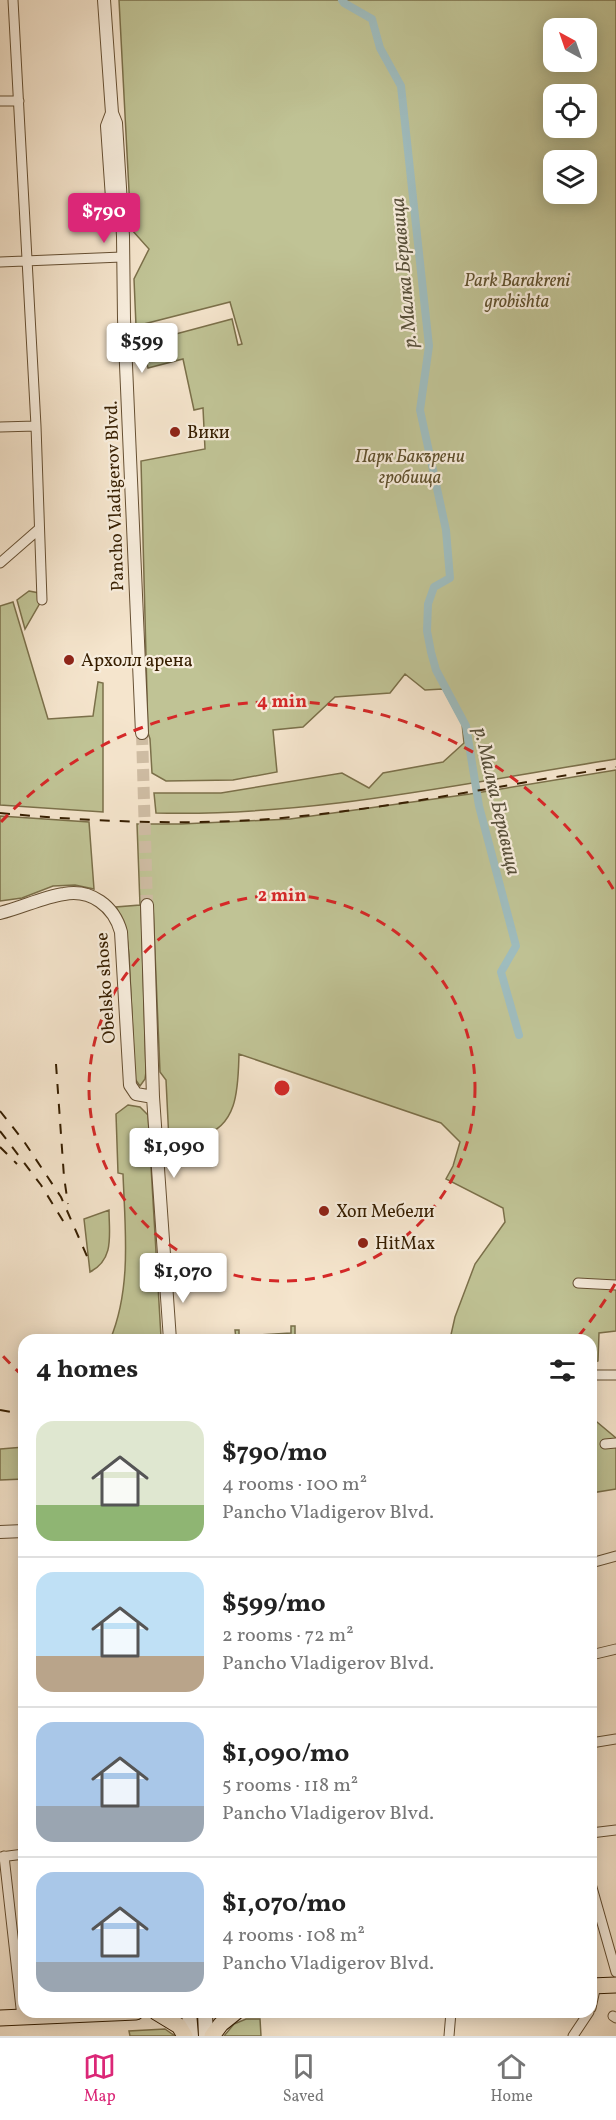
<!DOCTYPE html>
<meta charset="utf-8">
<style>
body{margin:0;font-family:Vollkorn,serif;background:#f2f2f2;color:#222;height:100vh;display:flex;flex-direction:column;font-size:22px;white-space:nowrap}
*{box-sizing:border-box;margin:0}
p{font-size:20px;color:#767676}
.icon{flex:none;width:33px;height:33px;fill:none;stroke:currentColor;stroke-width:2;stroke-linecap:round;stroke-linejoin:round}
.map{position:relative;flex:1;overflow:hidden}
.drawer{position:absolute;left:18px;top:1334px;width:579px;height:684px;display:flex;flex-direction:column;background:#fff;border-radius:18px;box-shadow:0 3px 15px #0003}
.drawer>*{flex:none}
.needle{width:39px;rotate:320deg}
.fabs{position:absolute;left:543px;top:18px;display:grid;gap:12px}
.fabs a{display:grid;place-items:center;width:54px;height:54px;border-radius:12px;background:#fff;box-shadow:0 3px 15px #0003;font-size:30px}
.price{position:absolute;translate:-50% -51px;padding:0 14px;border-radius:6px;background:#fff;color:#222;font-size:20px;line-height:39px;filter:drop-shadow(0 2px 3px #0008)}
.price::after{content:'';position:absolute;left:50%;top:36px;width:18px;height:14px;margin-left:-9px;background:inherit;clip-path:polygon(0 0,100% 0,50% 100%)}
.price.active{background:#db2777;color:#fff}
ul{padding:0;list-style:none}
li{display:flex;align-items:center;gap:18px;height:150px;padding:0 18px}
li+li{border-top:2px solid #e0e0e0}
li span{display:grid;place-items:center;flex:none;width:168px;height:120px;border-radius:18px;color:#555}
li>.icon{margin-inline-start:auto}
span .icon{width:72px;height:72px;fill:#fffc;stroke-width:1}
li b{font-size:26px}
h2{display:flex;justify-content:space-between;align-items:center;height:72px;padding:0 18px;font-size:26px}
.tab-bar{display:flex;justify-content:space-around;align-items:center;height:84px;border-top:2px solid #e0e0e0;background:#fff;font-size:16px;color:#767676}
.tab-bar a{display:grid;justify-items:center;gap:3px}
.tab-bar .active{color:#db2777}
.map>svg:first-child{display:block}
.green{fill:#c0c395;stroke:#7b704a;stroke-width:1.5;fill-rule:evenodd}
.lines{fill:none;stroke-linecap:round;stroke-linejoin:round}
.canal{stroke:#9fbdbf;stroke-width:8}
.tertiary-tunnel{stroke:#cfbda4;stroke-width:12;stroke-dasharray:12 6;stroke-linecap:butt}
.minor-casing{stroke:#665033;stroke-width:11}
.tertiary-casing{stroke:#665033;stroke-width:14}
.secondary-casing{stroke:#361e00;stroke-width:16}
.primary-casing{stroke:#361e00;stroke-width:17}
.minor{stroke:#f8eede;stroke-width:9}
.tertiary{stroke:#f8eede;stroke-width:12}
.secondary{stroke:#f8eede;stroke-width:14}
.primary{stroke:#f5e5cd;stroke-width:15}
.rail{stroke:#361e00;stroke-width:2;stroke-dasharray:10 10;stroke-linecap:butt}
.ring{fill:none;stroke:#d62828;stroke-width:3;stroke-dasharray:10 8}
.poi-dot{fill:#8f2418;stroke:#f8eede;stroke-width:2}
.labels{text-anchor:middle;stroke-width:4.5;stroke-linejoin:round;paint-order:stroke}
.park-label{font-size:18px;font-style:italic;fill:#5f502d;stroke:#f8eede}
.poi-label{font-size:18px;fill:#361e00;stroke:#f8eede;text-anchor:start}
.street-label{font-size:18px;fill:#361e00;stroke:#f8eede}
.water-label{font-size:20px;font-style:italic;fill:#564e39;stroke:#f8eede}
.centre{fill:#d62828;stroke:#f8eede;stroke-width:3}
.ring-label{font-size:18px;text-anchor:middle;font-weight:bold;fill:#d62828;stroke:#f8eede;stroke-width:4.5;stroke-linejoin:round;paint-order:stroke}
</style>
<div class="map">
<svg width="616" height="2036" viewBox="0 0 616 2036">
<rect width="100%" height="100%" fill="#f5e5cd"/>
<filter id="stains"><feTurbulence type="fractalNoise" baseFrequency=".00333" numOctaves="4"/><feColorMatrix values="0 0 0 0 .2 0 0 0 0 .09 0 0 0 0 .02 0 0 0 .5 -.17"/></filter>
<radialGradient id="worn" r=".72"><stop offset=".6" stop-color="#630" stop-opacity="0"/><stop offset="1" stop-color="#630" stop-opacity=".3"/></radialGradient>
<path class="green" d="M119,0H616V759C464,783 311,817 156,813L154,793H221L342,773L369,788L383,773L443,762L464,743L462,724L443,689L425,690L405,674L390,693L335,697L303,727L273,730L277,772L233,780L166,781L152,773L150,739L148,733L141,461L205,449L203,408L194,410L183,359L148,368L142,343L232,319L238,345L242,344L230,302L136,326L134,279L149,249L131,229ZM554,28H586V62H554ZM554,94H586V128H554ZM554,160H586V194H554Z
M29,591L39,593L40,603L25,629L17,600Z
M13,602L48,719L93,716L98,682L103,683V812L0,805V606Z
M616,770V1331L599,1333L598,1361L591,1363V1340L450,1339L455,1317L475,1264L505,1222L503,1208L446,1179L453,1166L460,1142L441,1123L239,1054C238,1085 239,1127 201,1136C191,1138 180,1139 169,1141L166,1080L160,1072L153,905L141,906L146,1072L145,1079L140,1086L135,1079L129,955L126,928L116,907L140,905L137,824H181L290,819L470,794Z
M0,816L89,822L94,889L75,885L53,886L22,898L0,901Z
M128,1105L140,1107L148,1115L161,1337L158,1340H110C132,1288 125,1228 123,1174L118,1173L116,1114Z
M109,1210C109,1234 115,1259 90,1272L84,1219Z
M291,1326H295V1339H292V1335L236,1339L235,1330H239V1336L291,1333Z
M591,1417L616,1438V1489L591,1493Z
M24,1447V1479L0,1480V1449Z
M246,2019H260L261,2036H224L234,2024Z
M165,2029L175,2036H130L129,2031Z"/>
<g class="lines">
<path class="canal" d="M342,0L344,3L372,19L380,48L401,86L429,346L420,410L446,530L450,578L434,587L428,604L427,631L431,652L436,670L466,726L479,806L516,946L501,972L519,1035"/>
<path class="tertiary-tunnel" d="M142,733L147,905"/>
<g class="minor-casing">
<path id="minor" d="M13,0L36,426L42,600
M0,101H19
M0,262L122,257
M0,427L36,426
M0,563L39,529
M578,1283L616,1285
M591,1375H616
M605,1444L616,1443
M591,1563L616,1556
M591,1655L616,1649
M591,1743L616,1739
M591,1833L616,1830
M4,1856L22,2017
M0,1857L24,1854
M591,1884L616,1972
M591,2008L596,1985
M613,2016L616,2018
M449,2036L451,2012
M573,2036L589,2012"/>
</g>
<g class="tertiary-casing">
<path id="tertiary" d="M104,0L112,113L116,123L123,236L124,319L142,733
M112,113L107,126L112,198
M147,905L153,1097L170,1340
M0,913C21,908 43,897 64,894C91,889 114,906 121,932L130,1085L136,1094L153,1097
M0,1532L24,1531"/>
</g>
<g class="secondary-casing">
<path id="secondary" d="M189,2012L191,2036
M205,2012L206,2036"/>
</g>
<g class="primary-casing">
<path id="primary" d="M591,1986L616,1985
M156,2012L179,2026L185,2036
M0,2018L136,2012
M212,2036L221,2024L236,2012"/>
</g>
<use href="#minor" class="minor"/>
<use href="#tertiary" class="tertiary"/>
<use href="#secondary" class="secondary"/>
<use href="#primary" class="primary"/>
<path class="rail" d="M0,813C85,821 170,825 255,820C376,812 496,786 616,767
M56,1064L64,1177L68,1204
M0,1111L23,1140L61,1197L90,1263
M0,1131L41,1185L65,1224
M0,1147L17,1164
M0,1410L24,1414"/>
</g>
<g class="ring">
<circle cx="282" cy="1088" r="193"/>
<path d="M615 1284A387 387 0 0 1 576 1339M23 1376A387 387 0 0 1 1 1354M1 822A387 387 0 0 1 615 892"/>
</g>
<g class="poi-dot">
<circle cx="175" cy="432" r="6"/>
<circle cx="69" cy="660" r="6"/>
<circle cx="324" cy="1211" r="6"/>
<circle cx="363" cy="1243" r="6"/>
</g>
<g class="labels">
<g class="park-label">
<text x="517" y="286">Park Barakreni<tspan x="517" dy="21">grobishta</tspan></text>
<text x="410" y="462">Парк Бакърени<tspan x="410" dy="21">гробища</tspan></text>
</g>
<g class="poi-label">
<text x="187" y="438">Вики</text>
<text x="81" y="666">Архолл арена</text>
<text x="336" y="1217">Хоп Мебели</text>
<text x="375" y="1249">HitMax</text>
</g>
<g class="street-label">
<text transform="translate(114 496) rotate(-92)" y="6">Pancho Vladigerov Blvd.</text>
<text transform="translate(105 988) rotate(-94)" y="6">Obelsko shose</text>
</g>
<g class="water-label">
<text transform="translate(403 273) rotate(-95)" y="7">р. Малка Беравица</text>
<text transform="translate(498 801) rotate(77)" y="7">р. Малка Беравица</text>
</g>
</g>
<circle cx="282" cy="1088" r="9" class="centre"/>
<g class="ring-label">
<text x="282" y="707">4 min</text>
<text x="282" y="901">2 min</text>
</g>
<rect width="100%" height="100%" filter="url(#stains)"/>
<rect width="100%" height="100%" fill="url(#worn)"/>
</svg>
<div class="fabs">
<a><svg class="needle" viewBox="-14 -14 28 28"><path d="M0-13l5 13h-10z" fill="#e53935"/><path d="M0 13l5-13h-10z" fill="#767676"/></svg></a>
<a><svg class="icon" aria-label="locate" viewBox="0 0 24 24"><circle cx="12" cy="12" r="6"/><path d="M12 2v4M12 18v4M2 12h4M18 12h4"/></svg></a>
<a><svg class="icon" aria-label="layers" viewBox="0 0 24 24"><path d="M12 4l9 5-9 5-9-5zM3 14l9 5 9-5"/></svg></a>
</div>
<b class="price active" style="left:104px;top:244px">$790</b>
<b class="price" style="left:142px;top:374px">$599</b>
<b class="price" style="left:174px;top:1179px">$1,090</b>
<b class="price" style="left:183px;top:1304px">$1,070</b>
<section class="drawer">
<h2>4 homes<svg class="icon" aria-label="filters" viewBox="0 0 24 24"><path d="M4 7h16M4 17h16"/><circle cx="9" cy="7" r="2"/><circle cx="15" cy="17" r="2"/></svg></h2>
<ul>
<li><span style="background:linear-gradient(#dfe7d0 70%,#8fb573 0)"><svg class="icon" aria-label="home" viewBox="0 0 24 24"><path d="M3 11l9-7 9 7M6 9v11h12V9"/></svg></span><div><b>$790/mo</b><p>4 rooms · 100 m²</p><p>Pancho Vladigerov Blvd.</p></div></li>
<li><span style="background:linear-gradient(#bfe0f5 70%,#b9a48a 0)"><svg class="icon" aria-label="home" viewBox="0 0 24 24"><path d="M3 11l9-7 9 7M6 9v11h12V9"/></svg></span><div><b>$599/mo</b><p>2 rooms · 72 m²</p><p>Pancho Vladigerov Blvd.</p></div></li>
<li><span style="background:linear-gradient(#a9c7e8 70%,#9aa5b1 0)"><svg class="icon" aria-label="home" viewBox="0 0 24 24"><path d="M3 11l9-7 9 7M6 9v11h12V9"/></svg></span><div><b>$1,090/mo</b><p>5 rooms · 118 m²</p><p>Pancho Vladigerov Blvd.</p></div></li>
<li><span style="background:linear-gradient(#a9c7e8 75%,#9aa5b1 0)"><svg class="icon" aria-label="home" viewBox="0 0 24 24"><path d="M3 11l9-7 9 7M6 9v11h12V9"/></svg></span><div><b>$1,070/mo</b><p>4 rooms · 108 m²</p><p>Pancho Vladigerov Blvd.</p></div></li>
</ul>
</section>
</div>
<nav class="tab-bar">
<a class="active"><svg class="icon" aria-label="map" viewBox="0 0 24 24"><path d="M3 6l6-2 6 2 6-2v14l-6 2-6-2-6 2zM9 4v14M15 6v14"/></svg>Map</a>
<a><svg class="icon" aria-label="saved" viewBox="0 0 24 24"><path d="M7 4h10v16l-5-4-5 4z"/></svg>Saved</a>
<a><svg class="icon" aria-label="home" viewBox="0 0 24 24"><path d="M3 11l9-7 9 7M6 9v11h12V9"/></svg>Home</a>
</nav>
